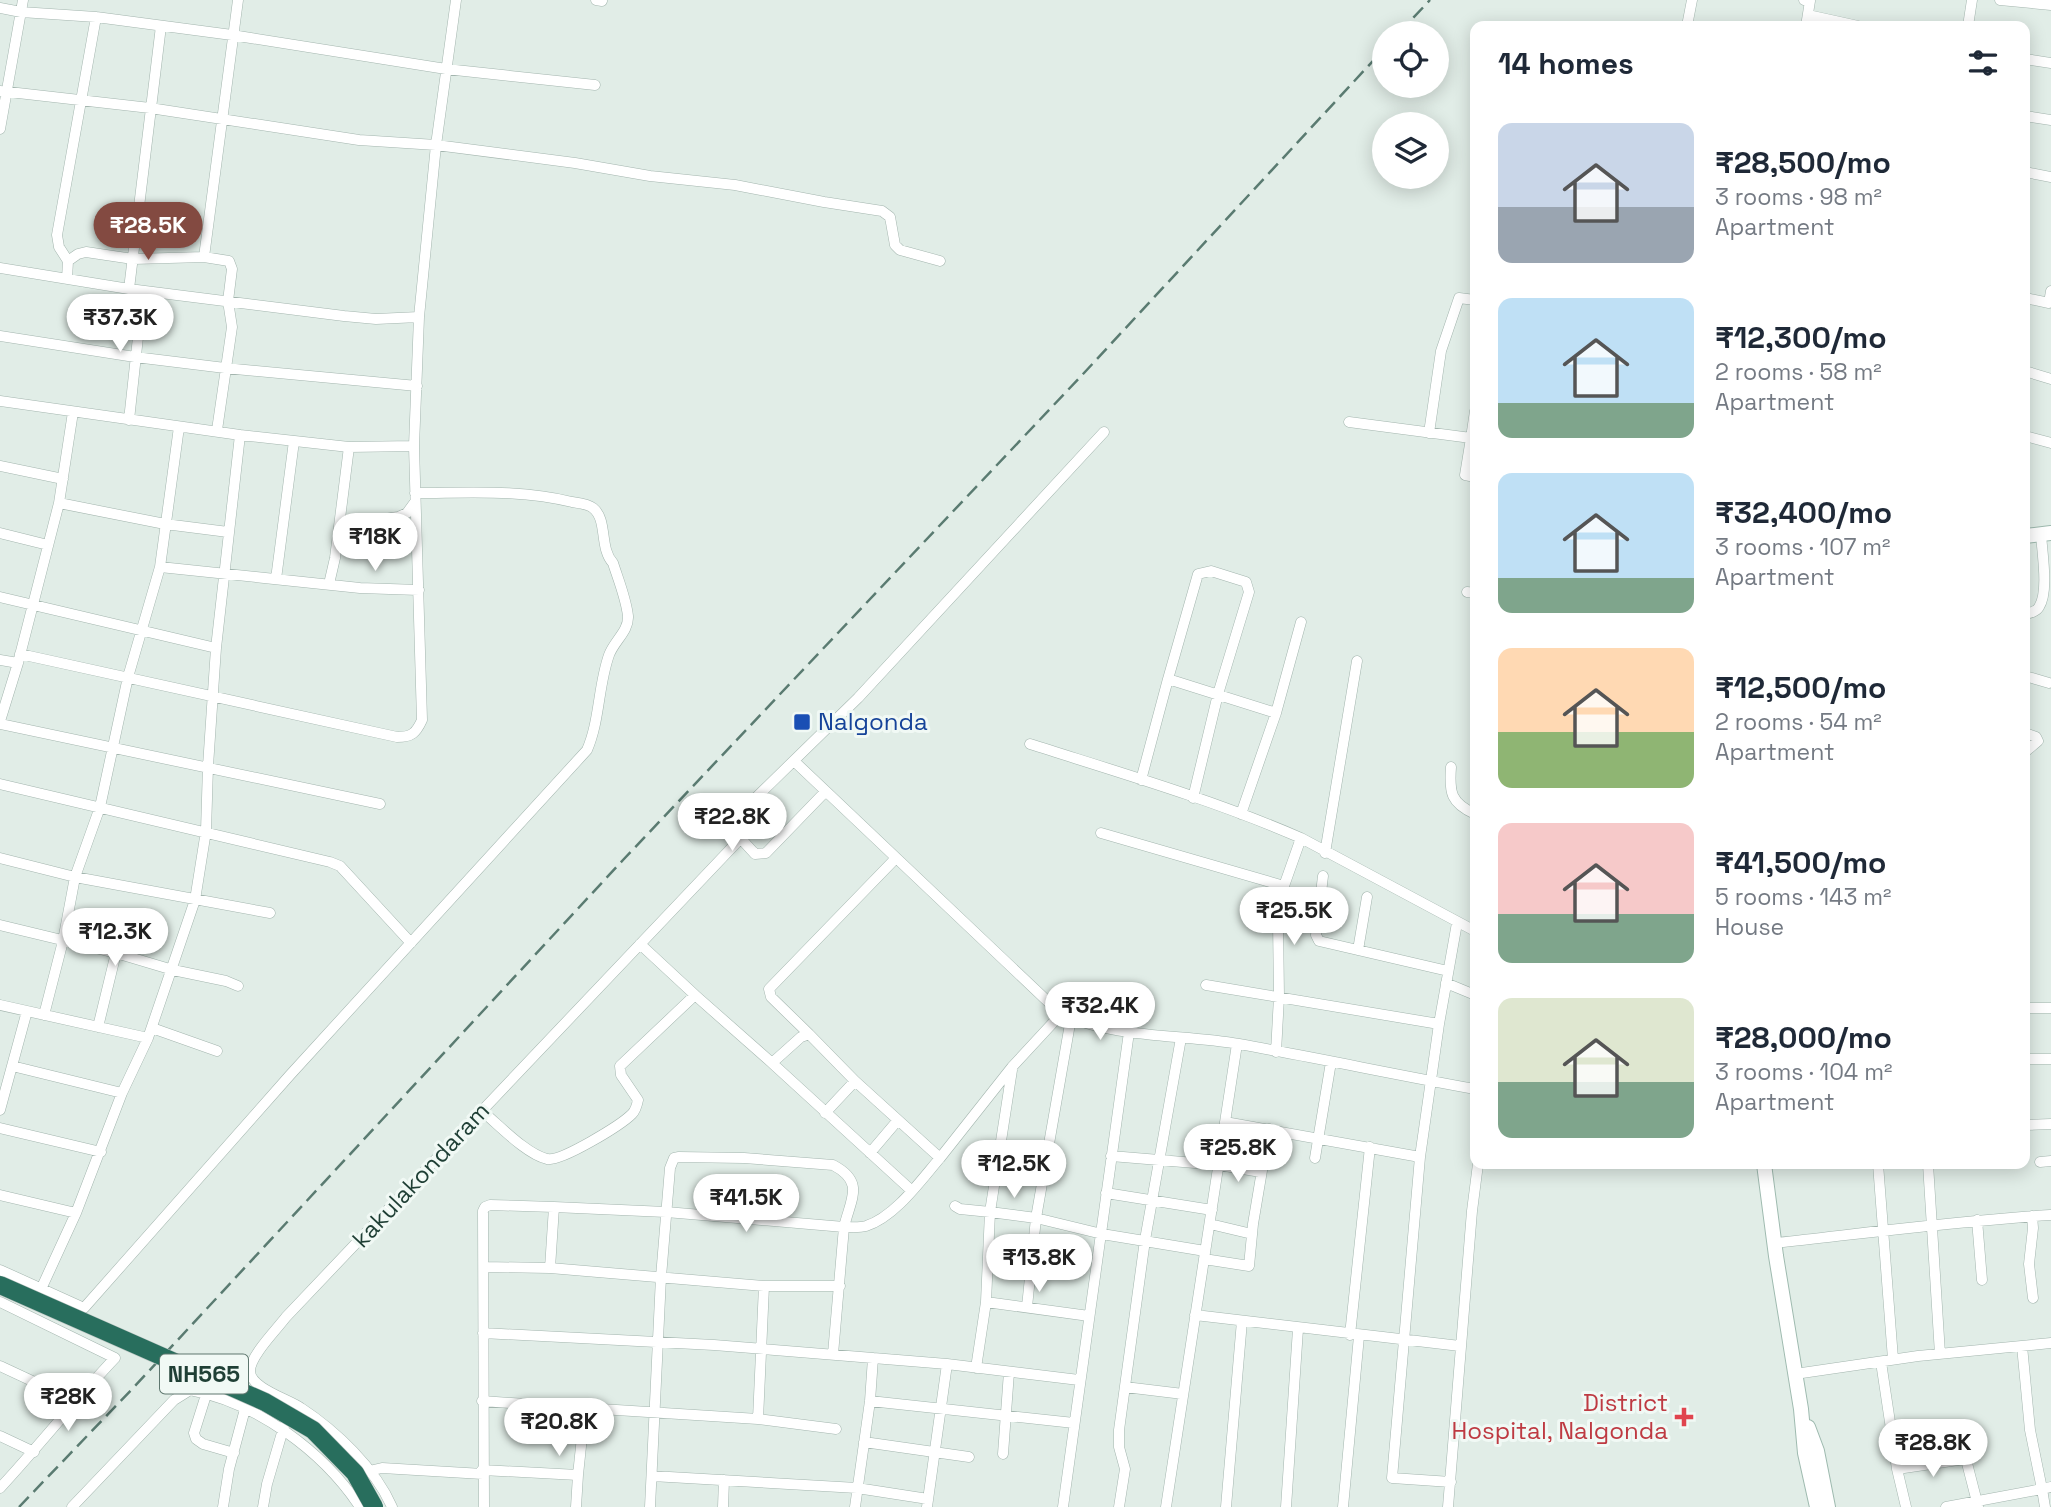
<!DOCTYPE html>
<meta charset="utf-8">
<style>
body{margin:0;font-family:"Space Grotesk",sans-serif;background:#f6f6f7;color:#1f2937;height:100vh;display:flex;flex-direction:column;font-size:26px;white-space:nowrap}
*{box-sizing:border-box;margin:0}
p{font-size:23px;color:#747a83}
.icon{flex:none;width:38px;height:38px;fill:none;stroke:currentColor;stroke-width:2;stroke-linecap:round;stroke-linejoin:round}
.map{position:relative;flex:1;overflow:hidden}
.side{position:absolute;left:1470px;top:21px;width:560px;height:1148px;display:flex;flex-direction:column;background:#fff;border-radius:14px;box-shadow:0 4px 18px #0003}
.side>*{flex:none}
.controls{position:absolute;left:1372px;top:21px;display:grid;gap:14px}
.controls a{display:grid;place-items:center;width:77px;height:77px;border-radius:50%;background:#fff;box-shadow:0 4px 18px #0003;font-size:35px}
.price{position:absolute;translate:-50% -60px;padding:0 16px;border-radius:24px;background:#fff;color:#222;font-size:23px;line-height:46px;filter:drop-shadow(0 2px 4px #0008)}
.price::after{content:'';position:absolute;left:50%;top:42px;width:21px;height:16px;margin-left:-10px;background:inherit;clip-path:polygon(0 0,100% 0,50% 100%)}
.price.selected{background:#834a41;color:#fff}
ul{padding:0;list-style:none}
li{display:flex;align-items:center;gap:21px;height:175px;padding:0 28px}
li span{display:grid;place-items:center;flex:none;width:196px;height:140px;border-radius:14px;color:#555}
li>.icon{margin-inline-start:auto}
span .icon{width:84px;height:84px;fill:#fffc;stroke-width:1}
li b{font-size:30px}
h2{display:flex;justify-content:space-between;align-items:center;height:84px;padding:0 28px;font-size:30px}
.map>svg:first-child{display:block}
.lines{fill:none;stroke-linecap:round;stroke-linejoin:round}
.street-casing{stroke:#a3b5ae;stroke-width:11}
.secondary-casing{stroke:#9ebaaf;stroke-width:16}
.street{stroke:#fff;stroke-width:10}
.secondary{stroke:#fff;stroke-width:14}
.rail{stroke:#5a7b71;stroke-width:2.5;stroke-dasharray:14 7;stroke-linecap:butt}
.highway-bridge-casing{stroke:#c0c9c6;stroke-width:19;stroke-linecap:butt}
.highway-bridge{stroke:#286e5d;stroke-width:18}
.transit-dot{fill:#1a4fb4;stroke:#f1f9f5;stroke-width:2.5}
.health-dot{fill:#e0444e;stroke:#f1f9f5;stroke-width:2.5}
.labels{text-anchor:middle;stroke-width:6;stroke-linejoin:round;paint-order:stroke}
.shield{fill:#f1f9f5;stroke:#5e776f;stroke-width:2}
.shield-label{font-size:23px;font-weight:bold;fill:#1f3f35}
.transit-label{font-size:24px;fill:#164399;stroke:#f1f9f5;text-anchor:start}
.street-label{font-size:24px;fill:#1f3f35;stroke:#f1f9f5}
.health-label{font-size:24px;fill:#be3a42;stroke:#f1f9f5;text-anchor:end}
</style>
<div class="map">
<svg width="2051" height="1507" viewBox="0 0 2051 1507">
<rect width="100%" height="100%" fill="#e1ede7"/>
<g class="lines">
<g class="street-casing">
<path id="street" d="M596,0L602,1
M1804,0L1810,1L1806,26
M2000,0L2051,5
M0,8L21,12L96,17L232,35L446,69L595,85
M1808,15L1858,26
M1687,26L1692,0
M1968,26L1972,0
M2025,59L2051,63
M0,91L150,108L359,140L436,145L575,163L650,176L735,185L824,202L882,211L890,217L895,245L900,250L940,261
M2025,116L2051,120
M0,129L23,0
M2025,172L2051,177
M204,257L238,0
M68,261L78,254L86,252L133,259L204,257L229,261L232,269L228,301L232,327L217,430
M0,268L129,289L344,316L376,319L419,317
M67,279L68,261L59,247L57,235L96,17
M129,289L161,26
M2025,298L2049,303L2051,291
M0,336L135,357L225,368L417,386
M2025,371L2051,379
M0,401L240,435L216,648L208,766L206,831L195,900L148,1038L122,1093L76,1213L42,1287
M129,420L143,291
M1349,422L1471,438L1465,475L1475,477
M1429,433L1441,351L1459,298L1475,300
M240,435L349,447L414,446
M2025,436L2051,443
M1475,438H1471L1475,411
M0,466L63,479
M59,503L165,524L228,532
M339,526L398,517L407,513L415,502
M0,533L48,545
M160,567L360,588L419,590
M276,579L294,441
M329,584L335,558L349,447
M1467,592L1475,593
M0,597L216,648
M2025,614C2030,613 2036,612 2039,607C2049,592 2042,552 2041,534
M20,654L397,737C412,737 416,733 422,720L414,446L419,317L436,145L456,0
M0,660L18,663
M2025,676L2049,683
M0,721L18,663L59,503L73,412
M0,724L380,804
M2025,733L2036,737L2038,741L2025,752
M1030,744C1121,773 1214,800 1301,838L1475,931
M794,761L1061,1014C1117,1039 1180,1034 1239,1044C1318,1058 1397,1075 1475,1089
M1451,767C1449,793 1451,803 1475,814
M1141,780L1168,679
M0,784L330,862L340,866L411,943
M825,792L766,853L755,854L733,830L735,818L858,698L1104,432
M1193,798L1218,694L1249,592L1246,582L1211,571L1198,574L1168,679L1276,713
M1241,814L1276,713L1301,622
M1101,833L1284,886
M1325,853L1357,661
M0,858L75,877L270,913
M1323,876L1316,935L1319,941L1448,971
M0,925L116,953L173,970L226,981L238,986
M640,944L695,995
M1358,950L1367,897
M1446,983L1475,995
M1206,985L1439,1024
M0,1005L148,1038
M2025,1008H2051
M44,1015L63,941L75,877L100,807L128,677L160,567L179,427
M1071,1018L1036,1218L1102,1234L1205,1251
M98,1027L116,953
M152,1028L217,1051
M809,1034L771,997L769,989L896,858
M1276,1052L1279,997L1278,922L1284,886L1301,838
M2025,1059H2051
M772,1063L912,1191
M12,1066L122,1093
M1012,1070L990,1212L1036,1218L1027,1307
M0,1110L27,1011
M482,1111C499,1125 526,1154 547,1159C561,1162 621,1125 632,1114C636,1110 637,1105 638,1100L621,1075L620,1066L695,995L772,1063L801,1037L809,1034L855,1081L940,1158L1012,1067L1061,1014
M825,1113L855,1081
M1225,1122L1420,1157
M2025,1125L2051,1124
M0,1128L101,1152
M870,1153L898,1120
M1111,1156L1219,1165L1261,1172
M1315,1158L1331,1062
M2040,1162L2051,1161
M1878,1164L1893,1359
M1928,1164L1940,1354
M1106,1193L1212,1210
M0,1195L76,1213
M955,1206L960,1209L990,1212L986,1302L976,1368
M554,1207L666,1212L844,1227L833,1354
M2032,1216L2033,1228L2029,1264L2033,1298
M1977,1220L1982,1280
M1210,1224L1252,1234
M1775,1243C1866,1233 1958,1221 2050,1215
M1204,1259L1249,1266L1253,1224L1269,1129
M484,1267L550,1268L764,1286L758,1419
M0,1270L84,1308L290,1075L587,750C600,720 598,686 609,655C614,641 629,631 628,616C626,598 618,579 613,563C599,548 608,520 593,508C588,504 579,503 572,502C521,489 468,493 415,493
M764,1286H840
M0,1302L115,1358C75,1400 39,1446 0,1488
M986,1302L1089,1316
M1195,1315L1460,1346
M483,1333L714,1345L873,1358L870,1401L855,1507
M1350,1335L1370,1147
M2022,1346L2030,1430L2042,1489L2051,1487
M873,1358L947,1364
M1881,1362L1897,1469L1906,1507
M0,1366L75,1401
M1795,1374L1918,1356L2051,1343
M1125,1387L1183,1394
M206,1395L194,1433L196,1439L203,1444L234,1453
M482,1401L585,1408L578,1475
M870,1401L1074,1423
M585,1408L758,1419L836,1429
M1959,1432L1978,1506
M0,1436L34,1452
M864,1442L969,1457
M1003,1454L1009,1372
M1897,1469L1965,1459
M482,1470L578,1475L576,1507
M369,1471L382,1468L483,1474
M652,1476L857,1488L928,1499
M1451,1482L1392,1478L1420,1157L1439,1024L1457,923
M72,1507L174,1400L190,1390C256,1402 323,1451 360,1507
M223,1507L229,1469L245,1409
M263,1507L267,1484L284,1426
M392,1507C375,1468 336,1431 301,1408C288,1399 250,1388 250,1371C250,1356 277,1329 286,1317L740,839
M484,1507L483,1211L485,1207L490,1205L554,1207L550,1268
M650,1507L661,1277L670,1168L674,1158L679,1157L744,1158L833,1165C865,1182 851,1198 844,1227C851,1227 859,1228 866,1226C895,1217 921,1180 940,1158
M723,1507L724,1480
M927,1507L947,1364L1079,1380
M1063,1507L1129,1032
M1119,1507L1125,1469L1119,1447V1430L1145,1240L1181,1038
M1166,1507L1237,1044
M1226,1507L1242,1321
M1286,1507L1298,1329
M1343,1507L1359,1336
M1448,1507L1472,1211L1478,1164
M1946,1507L2042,1489L2045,1507"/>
</g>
<g class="secondary-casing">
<path id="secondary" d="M2025,536L2051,533
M1764,1164L1776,1256L1801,1409L1805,1453L1817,1507
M1808,1427L1817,1451L1828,1507"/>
</g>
<use href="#street" class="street"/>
<use href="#secondary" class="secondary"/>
<path class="rail" d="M1399,33L1430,0
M19,1507L135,1386L623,860L1084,373L1384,49"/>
<g class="highway-bridge-casing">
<path id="highway-bridge" d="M0,1285L265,1402L313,1430L355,1473L374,1507"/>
</g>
<use href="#highway-bridge" class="highway-bridge"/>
</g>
<rect class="transit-dot" x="793" y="713" width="18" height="18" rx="3.5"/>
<path class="health-dot" d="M1680.5 1406.5h7v7h7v7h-7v7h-7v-7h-7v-7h7z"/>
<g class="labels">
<rect class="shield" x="160" y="1354.5" width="88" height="39" rx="5"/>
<g class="shield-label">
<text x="204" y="1382">NH565</text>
</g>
<g class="transit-label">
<text x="818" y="730">Nalgonda</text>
</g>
<g class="street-label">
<text transform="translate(421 1175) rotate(-47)" y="8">kakulakondaram</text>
</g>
<g class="health-label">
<text x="1668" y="1411">District<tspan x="1668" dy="28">Hospital, Nalgonda</tspan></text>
</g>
</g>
</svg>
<div class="controls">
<a><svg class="icon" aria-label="locate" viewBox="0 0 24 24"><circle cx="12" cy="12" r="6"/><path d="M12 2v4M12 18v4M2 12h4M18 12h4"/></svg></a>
<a><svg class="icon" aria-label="layers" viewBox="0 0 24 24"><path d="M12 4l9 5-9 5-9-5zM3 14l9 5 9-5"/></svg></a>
</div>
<b class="price selected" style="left:148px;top:262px">₹28.5K</b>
<b class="price" style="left:120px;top:354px">₹37.3K</b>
<b class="price" style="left:375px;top:573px">₹18K</b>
<b class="price" style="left:732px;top:853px">₹22.8K</b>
<b class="price" style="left:1294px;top:947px">₹25.5K</b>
<b class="price" style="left:115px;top:968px">₹12.3K</b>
<b class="price" style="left:1100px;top:1042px">₹32.4K</b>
<b class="price" style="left:1238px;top:1184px">₹25.8K</b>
<b class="price" style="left:1014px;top:1200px">₹12.5K</b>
<b class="price" style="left:746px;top:1234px">₹41.5K</b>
<b class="price" style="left:1039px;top:1294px">₹13.8K</b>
<b class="price" style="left:68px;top:1433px">₹28K</b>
<b class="price" style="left:559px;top:1458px">₹20.8K</b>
<b class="price" style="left:1933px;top:1479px">₹28.8K</b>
<section class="side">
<h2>14 homes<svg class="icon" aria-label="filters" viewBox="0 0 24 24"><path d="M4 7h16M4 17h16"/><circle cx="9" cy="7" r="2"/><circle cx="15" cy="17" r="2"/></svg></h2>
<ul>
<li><span style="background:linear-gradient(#c9d6e8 60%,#9aa5b1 0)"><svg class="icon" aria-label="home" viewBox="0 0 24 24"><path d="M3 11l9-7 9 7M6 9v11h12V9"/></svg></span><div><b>₹28,500/mo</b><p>3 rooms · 98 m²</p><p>Apartment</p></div></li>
<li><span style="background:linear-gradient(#bfe0f5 75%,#7fa58c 0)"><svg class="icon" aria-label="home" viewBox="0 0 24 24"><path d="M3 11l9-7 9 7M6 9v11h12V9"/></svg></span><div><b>₹12,300/mo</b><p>2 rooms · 58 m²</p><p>Apartment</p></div></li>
<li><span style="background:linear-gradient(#bfe0f5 75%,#7fa58c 0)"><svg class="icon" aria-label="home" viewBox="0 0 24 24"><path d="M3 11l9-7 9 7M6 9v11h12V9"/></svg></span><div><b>₹32,400/mo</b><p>3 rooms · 107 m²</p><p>Apartment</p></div></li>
<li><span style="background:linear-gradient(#ffd9b3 60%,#8fb573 0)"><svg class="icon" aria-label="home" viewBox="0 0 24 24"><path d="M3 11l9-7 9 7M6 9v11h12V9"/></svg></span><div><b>₹12,500/mo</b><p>2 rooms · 54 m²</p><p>Apartment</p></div></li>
<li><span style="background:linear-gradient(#f6c9c9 65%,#7fa58c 0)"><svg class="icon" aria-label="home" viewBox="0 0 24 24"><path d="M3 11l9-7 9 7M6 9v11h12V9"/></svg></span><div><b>₹41,500/mo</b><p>5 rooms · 143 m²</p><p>House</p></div></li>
<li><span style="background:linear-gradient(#dfe7d0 60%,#7fa58c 0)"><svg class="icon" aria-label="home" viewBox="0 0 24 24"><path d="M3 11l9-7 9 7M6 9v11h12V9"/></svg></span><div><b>₹28,000/mo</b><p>3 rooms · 104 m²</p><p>Apartment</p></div></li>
</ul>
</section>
</div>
